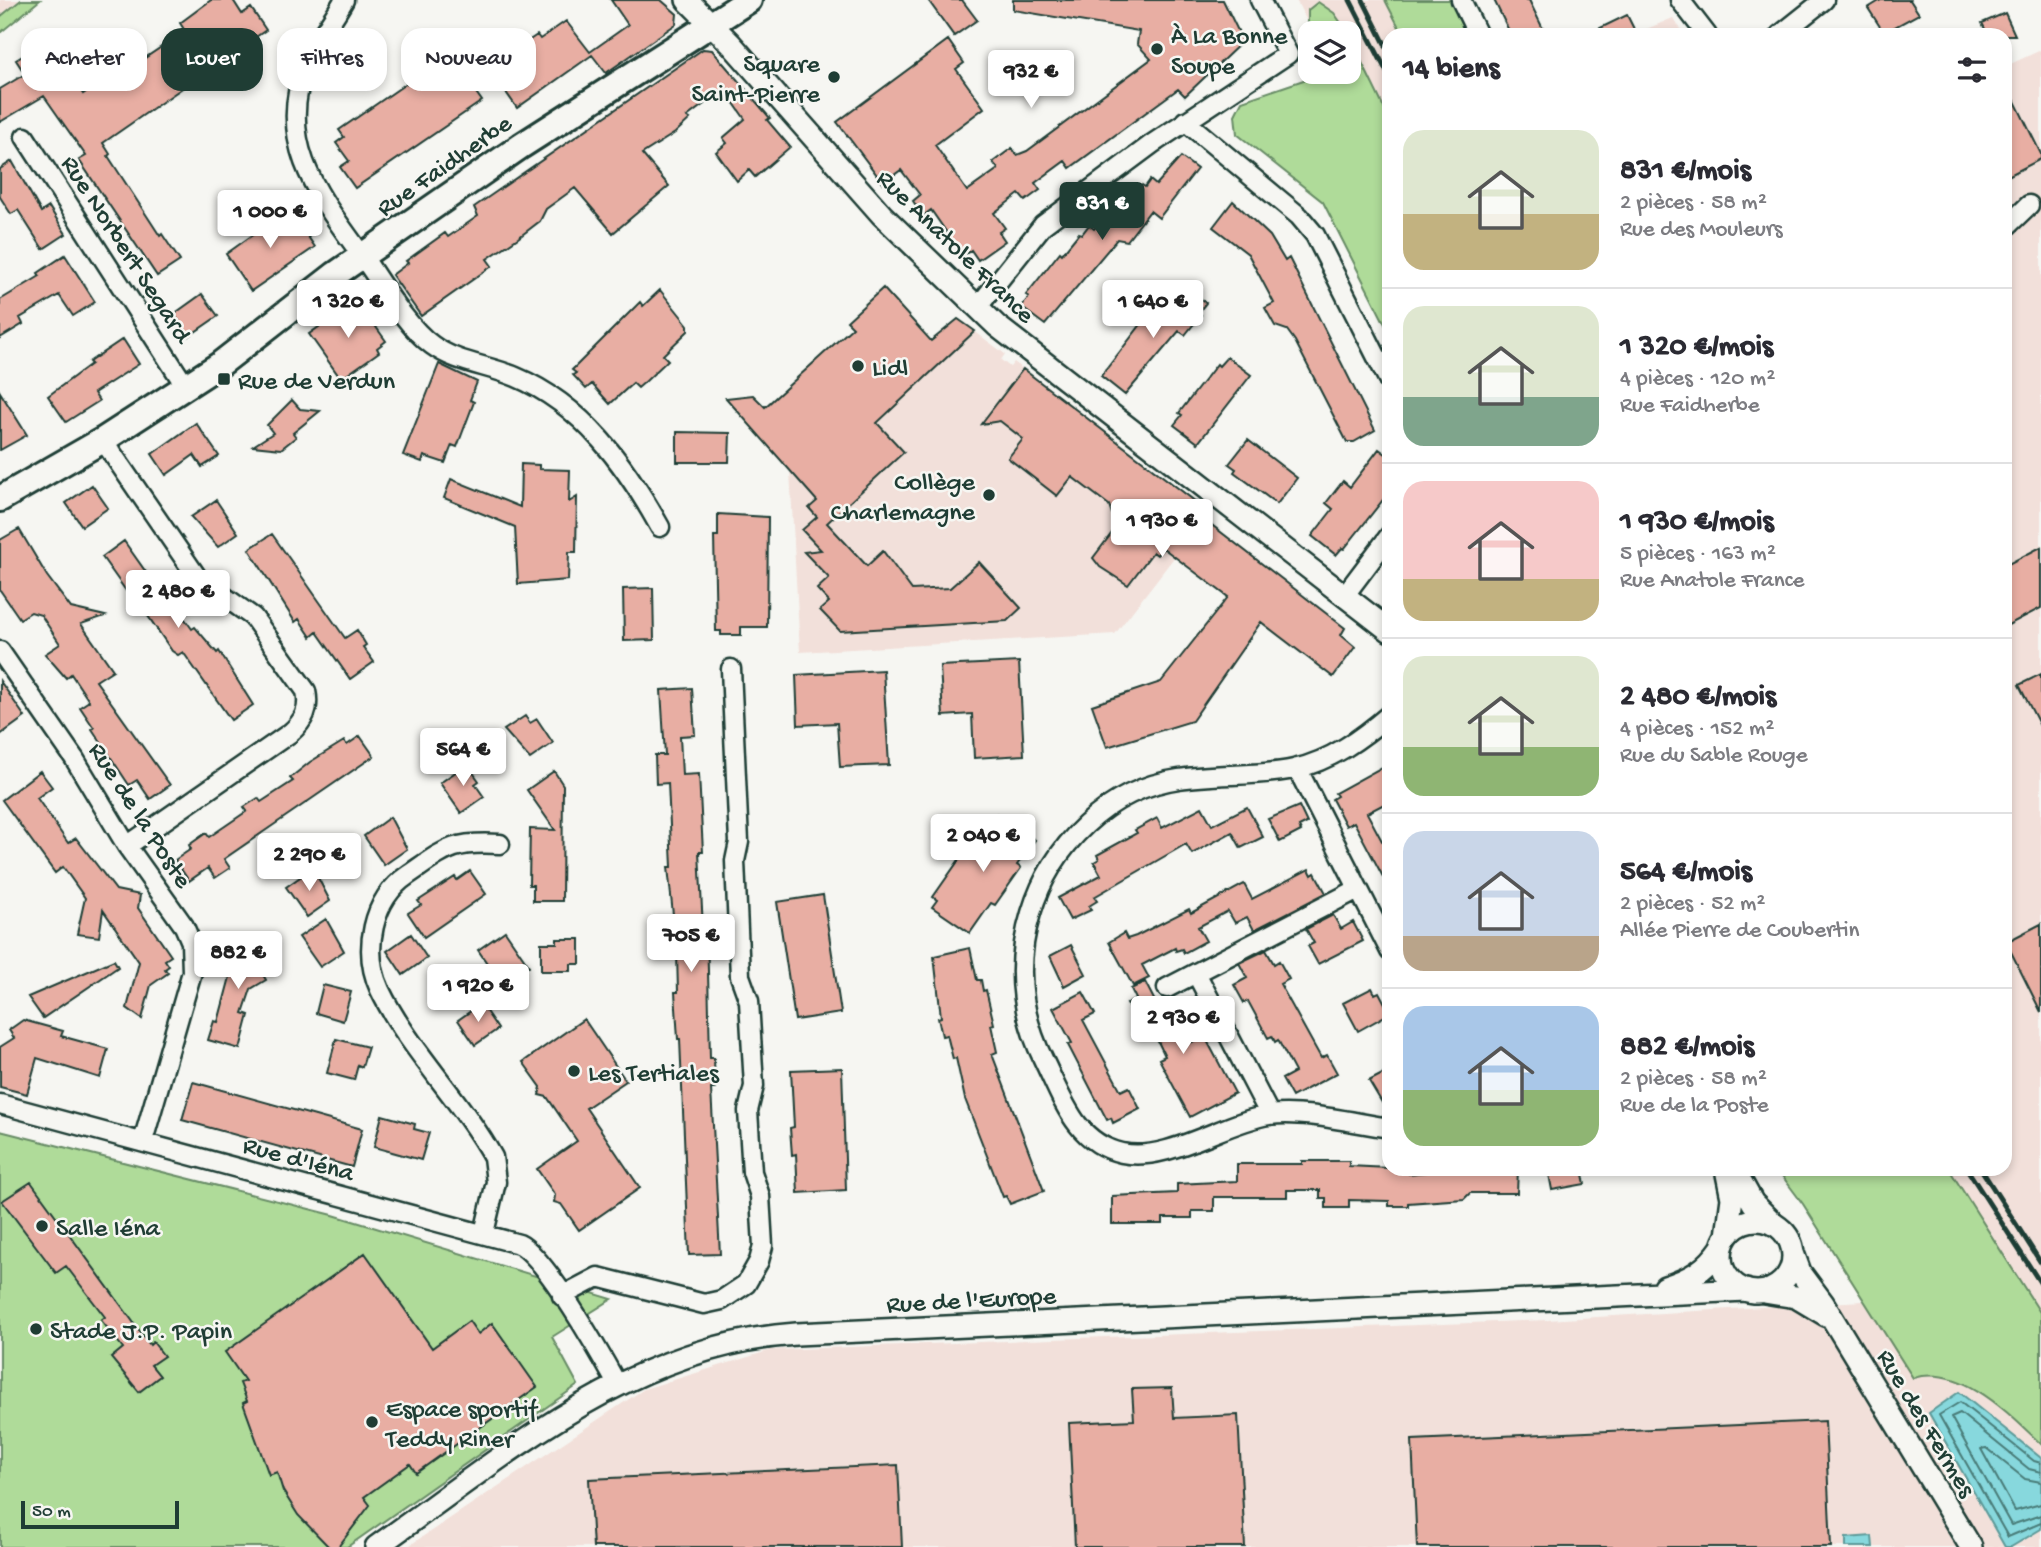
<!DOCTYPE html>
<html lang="fr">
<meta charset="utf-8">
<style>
body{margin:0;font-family:"Gochi Hand",sans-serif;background:#f2f2f3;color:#2b2b33;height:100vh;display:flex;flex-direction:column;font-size:26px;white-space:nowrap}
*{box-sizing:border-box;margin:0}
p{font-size:23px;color:#7c7c81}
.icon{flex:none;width:38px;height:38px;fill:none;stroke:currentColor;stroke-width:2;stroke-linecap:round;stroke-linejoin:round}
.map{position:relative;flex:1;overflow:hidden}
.side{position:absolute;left:1382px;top:28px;width:630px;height:1148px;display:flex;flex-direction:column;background:#fff;border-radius:21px;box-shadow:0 4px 10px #0003}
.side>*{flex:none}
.top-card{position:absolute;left:21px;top:28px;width:665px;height:63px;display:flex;gap:14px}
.controls{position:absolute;left:1298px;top:21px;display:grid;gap:14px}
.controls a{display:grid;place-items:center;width:63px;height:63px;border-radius:14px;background:#fff;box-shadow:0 4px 10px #0003;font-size:35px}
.scale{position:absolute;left:21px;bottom:18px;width:158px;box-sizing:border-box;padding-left:7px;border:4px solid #1f3d34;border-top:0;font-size:19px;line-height:24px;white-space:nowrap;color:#1f3d34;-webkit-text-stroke:5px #f6f6f2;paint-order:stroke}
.price{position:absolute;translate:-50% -60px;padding:0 16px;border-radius:7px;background:#fff;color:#222;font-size:23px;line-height:46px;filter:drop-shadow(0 2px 4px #0008)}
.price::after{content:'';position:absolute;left:50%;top:42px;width:21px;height:16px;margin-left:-10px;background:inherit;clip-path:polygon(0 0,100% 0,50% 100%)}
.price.selected{background:#1f3d34;color:#fff}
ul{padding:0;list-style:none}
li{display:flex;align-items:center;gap:21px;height:175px;padding:0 21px}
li+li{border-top:2px solid #e1e1e2}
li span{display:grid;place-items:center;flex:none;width:196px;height:140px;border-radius:21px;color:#555}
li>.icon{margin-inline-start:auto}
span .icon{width:84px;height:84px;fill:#fffc;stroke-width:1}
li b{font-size:30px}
h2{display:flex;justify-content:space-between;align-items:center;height:84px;padding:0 21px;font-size:30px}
.pill{padding:0 24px;border-radius:21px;background:#fff;box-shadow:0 4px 10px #0003;font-size:24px;line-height:63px}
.pill.selected{background:#1f3d34;color:#fff}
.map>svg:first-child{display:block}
.built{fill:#f2e0da}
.green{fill:#afdb99;stroke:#678c66;stroke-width:2}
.water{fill:#87d8dd;stroke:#5d9a99;stroke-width:2}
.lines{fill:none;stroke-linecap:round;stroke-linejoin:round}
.shore{stroke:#497b78;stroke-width:2}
.building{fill:#e8aea3;stroke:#1f3d34;stroke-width:2}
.minor-casing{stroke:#1f3d34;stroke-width:23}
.tertiary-casing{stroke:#1f3d34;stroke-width:26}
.secondary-casing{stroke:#1f3d34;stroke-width:30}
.minor{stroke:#f6f6f2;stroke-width:18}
.tertiary{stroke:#f6f6f2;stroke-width:21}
.secondary{stroke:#f6f6f2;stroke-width:24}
.rail{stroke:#1f3d34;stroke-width:5}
.poi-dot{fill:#1f3d34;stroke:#f6f6f2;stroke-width:2.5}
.labels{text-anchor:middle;stroke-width:5;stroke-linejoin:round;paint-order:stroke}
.poi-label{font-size:26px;fill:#1f3d34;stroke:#f6f6f2;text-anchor:start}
.street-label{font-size:26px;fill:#1f3d34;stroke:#f6f6f2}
</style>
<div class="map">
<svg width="2041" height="1547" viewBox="0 0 2041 1547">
<rect width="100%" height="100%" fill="#f6f6f2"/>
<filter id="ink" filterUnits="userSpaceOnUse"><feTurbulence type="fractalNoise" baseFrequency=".0143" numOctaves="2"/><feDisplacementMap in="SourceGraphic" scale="14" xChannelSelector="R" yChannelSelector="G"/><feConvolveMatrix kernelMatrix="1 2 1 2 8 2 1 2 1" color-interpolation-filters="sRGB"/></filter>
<g filter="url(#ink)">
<path class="built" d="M0,0H40L0,33Z
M1296,0H1385L1403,35H1390L1389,195L1349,72V33H1313Z
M1673,18L1685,35H1632Z
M2041,50V1547H407L644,1389L771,1350L1547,1320L1863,1301L1803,1204L1777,1169H2006V66Z
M958,319L1005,354L1001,360L1010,367L1014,362L1209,512L1115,634L800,652L790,471Z"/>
<path class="green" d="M21,0H40L0,33V17Z
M1385,0H1450L1467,35H1403Z
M1318,2L1334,13L1348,33H1314L1308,23V10Z
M1349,36L1389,118V332L1323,202L1237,134L1235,115L1242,101L1327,72H1349Z
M0,1131L333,1215L612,1299L552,1337L578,1385L347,1547H0Z
M1777,1169H1949L2041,1314V1444C2008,1413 1962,1364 1913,1378L1803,1204Z"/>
<path class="water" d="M1959,1392L2041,1458V1529L2011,1547H2005L1929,1413Z
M1872,1536L1873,1547H1846V1538Z"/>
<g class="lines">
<path class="shore" d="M2041,1463L2034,1461L1960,1402L1939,1415L2008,1537L2041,1523
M2041,1472L2029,1469L1960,1413L1951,1417L2011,1525L2041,1515
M2041,1482L2025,1479L1986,1448L1981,1449L2015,1511L2041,1504"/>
</g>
<path class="building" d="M211,0H233L242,14L251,8L266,30L103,143L110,154L108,156L160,236L162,234L180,261L157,276L79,160L86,156L44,96L0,122V89L25,74L16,60L48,40L83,94L127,63L130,68L185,31L180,23Z
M611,0H661L677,14L676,24L606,73L592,55L517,108L494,75L505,67L500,60L537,35L540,39L566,21L590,52L628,25Z
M928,0H962L977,20L954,36Z
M1013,0H1223L1243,41L1185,96L1178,89L1070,168L1065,161L1035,183L1040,190L1025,201L1019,194L994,213L1005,228L999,232L1005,241L978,260L971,250L963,256L931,210L923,216L913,201L920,195L901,170L883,183L837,122L948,40L964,63L956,69L984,108L935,145L967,191L998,169L993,162L1012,148L1017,155L1027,151L1151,59L1137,44L1139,31L1013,10Z
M1494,0H1529L1546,35H1511Z
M1881,0H1910L1919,14L1884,33L1868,8Z
M2005,13L2015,35H1988L1982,23Z
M1627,15L1635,31L1625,35H1586Z
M703,49L712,50L770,118L767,120L790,147L755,177L749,170L737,181L716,152L727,143L723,138L745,119L724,89L687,117L690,119L675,133L642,154L669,186L613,233L575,188L546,209L540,221L518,238L487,259L492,266L421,316L392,275L408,263L406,261L445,233L448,237L478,216L474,207Z
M330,50L346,74L331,84L320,68Z
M427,56L438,73L446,67L459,85L467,80L482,101L355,188L340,167L349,161L336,143L344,137L339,130L417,76L411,67Z
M2006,83L2041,154V159L2006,177Z
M1181,157L1197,169L1159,218L1150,211L1127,241L1117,239L1045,325L1021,307L1029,297L1026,295L1060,252L1062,254L1079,233L1082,234L1089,225L1094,229L1118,203L1125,208L1142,185L1145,187L1150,180L1156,185Z
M12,161L41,212L49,207L66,234L43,249L18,210L11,214L0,197V169Z
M1233,201L1270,236L1285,261L1289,258L1375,430L1354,442H1347L1295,341L1287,330L1275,326L1265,308L1274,303L1248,254L1213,227Z
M289,209L315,247L251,291L226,254Z
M65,255L95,302L73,316L59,295L20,318L23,324L0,338V300L40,276L38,273Z
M1182,285L1206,303L1198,313L1201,315L1185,335L1179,331L1125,395L1101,376L1146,318L1152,323Z
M883,288L931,341L958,319L975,331L877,423L904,452L827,523L867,566L883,551L912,590L950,588L979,562L1021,608L1007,621L840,631L820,610L829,602L817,589L829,578L804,552L821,550L802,530L817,517L809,508L817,501L726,398L753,395L765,407L853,327L847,321Z
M660,290L688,325V331L663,355L668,360L646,381L638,388L633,383L610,404L592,384L586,389L573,375L576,373L572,370L640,302L643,306Z
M202,294L218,316L189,336L174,314Z
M361,306L386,341L377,348L379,352L341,379L309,334L347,307L353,312Z
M123,339L139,364L94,393L99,401L66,422L48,396L91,364L89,362Z
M1227,357L1251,375L1198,443L1174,425L1182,415L1179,413L1217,364L1219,366Z
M439,364L477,382L470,400L474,402L457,447L452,445L445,463L424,456L422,462L403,455Z
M1023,369L1209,512L1204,519L1345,628L1341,635L1355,647L1333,677L1261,622L1192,721L1107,747L1092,705L1161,682L1228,597L1163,548L1157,555L1153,552L1128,585L1100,567L1093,558L1121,521L1112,514L1109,505L1072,477L1057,496L1008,458L1023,439L1000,421L981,424Z
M0,392L27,435L0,450Z
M292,400L300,409L320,411L293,433L296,437L281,449L253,446L273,433L267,425Z
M196,423L219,456L202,467L194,455L166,475L152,454Z
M677,432L730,433L729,462H677Z
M1248,440L1297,478L1277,504L1234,472L1236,469L1229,464Z
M1379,449L1390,457V491L1344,549L1342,548L1336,555L1312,536L1333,509L1326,503L1343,481L1350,487Z
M521,464L539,465V469L570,470L569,502L577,497L576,552H569L568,580L518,584L515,527L444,498L451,479L520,507Z
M92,485L108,508L82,526L66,503Z
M216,500L238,533L218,547L191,517Z
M718,514L768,517L767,627H741V635H721V631H716L714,536H718Z
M19,529L47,576L71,608L105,616L81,624L113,670L96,681L170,785L150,799L137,780L129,785L92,729L94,728L80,707L89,701L71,674L66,678L45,654L60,644L41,615L31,612L20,619L0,590V540Z
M272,534L345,638L357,630L366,645L363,647L374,662L350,679L317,632L311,637L299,619L295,622L249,549Z
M124,541L153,582L161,576L171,591L167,594L192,629L195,627L217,653L219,651L253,705L231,720L183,652L178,655L172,651L139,603L136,605L102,557Z
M2041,547V608L2006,626V565Z
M653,588L654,640L624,641L623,589Z
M1019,662L1024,755L974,758L972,714L943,716L940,666Z
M883,670L889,765L840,767L837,723L798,725L796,675Z
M2041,674V728L2019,685Z
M0,681L25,717L0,735Z
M692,688L695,735L680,736L682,775L699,774L703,852H699L703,928H707L710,1058H714L715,1089H711L720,1254L689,1255L680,1039H678L675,992H678L677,953L668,867H672L668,783L656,784L655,755H665L661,690Z
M525,716L530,723L537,719L553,743L530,759L504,730Z
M360,736L374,756L224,859L230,868L215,878L208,868L189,881L175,860L191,849L189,845L206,833L209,837L247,811L244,807L258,798L261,802L293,781L290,778L310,762L344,741L347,745Z
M467,764L479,781L475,784L484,797L461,813L440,783Z
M1384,766L1390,776V801L1367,813L1382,841L1390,837V890L1354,822L1346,826L1332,799L1337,796L1335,793Z
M40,771L52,787L37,798L68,843L76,838L116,890L140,895L138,908L171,956L165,960L169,966L165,969L168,973L151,985L142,1019L127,1008L139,962L103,910L99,937L77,934L85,898L63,867L55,873L2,800Z
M554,771L563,785L562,901H533V885H529L530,829L555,830L527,790Z
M1299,806L1307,823L1299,827L1301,831L1280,842L1268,819Z
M1202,807L1212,825L1247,807L1263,837L1241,848L1232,832L1192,854L1186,844L1094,897L1097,901L1089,906L1091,910L1070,920L1058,898L1101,875L1094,862L1099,859L1097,855L1137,833L1135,830L1157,818L1162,828Z
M997,814L1035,840L1017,865L1021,868L995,905L991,903L970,933L932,907L937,900L933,897L968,847L972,850Z
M390,817L407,849L384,865L364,836Z
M313,868L330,901L307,917L286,887Z
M1309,869L1312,875L1315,873L1326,893L1254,930L1247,917L1235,923L1228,911L1198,927L1206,941L1184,953L1182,949L1176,951L1175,948L1142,965L1149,978L1133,986L1109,942L1124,933L1127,939L1136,936L1189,909L1191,913L1244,884L1252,899Z
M470,871L486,894L424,937L408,913L421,905L418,901L455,877L457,880Z
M823,895L841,1013L795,1020L777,902Z
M1333,915L1341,929L1353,922L1363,941L1318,964L1308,946L1314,943L1306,929Z
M326,919L344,951L320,967L299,937Z
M2041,924V1012L2006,942Z
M505,931L529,966L502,985L478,950Z
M411,934L427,958L403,975L387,951Z
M239,936L274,945L254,959L266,980L251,989L243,1013L249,1015L240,1049L208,1040L214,1021L218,1022L230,977L226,976L230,961L226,960L232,937L238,939Z
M557,939H580V964H571V971H541V943H557Z
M1071,945L1086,974L1064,986L1050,956Z
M970,948L977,980H981L983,991L986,990L994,1024L991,1025L997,1052L992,1054L1044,1191L1010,1204L1006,1196L1003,1197L965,1099L956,1058L953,1059L947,1035L942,1036L938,1018L941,1017L934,956Z
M1266,950L1274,964L1279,961L1289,979L1280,984L1321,1058L1327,1055L1337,1073L1292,1097L1282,1079L1295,1072L1278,1040L1275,1042L1272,1036L1268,1038L1248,1001L1244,1003L1234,985L1247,978L1239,963Z
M114,960L118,967L43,1018L28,997Z
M1145,982L1163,1017L1175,1011L1192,1042L1204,1035L1235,1093L1190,1117L1159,1059L1165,1056L1150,1025L1141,1030L1127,1004L1136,999L1131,989Z
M323,985L351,992L343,1021L316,1013Z
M1372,988L1375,994L1379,992L1390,1013L1358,1031L1343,1003Z
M1083,992L1095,1014L1083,1020L1121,1091L1129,1087L1140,1109L1113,1123L1111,1118L1107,1120L1068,1045L1072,1043L1053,1008Z
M481,1004L498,1029L475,1045L458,1020Z
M584,1019L626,1081L586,1108L640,1188L579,1230L561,1204L554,1202L555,1195L537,1169L577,1141L547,1097L539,1095L541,1087L523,1062Z
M23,1020L63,1031L61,1036L108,1049L100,1078L37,1058L27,1094L0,1087V1047L14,1038L9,1030Z
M336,1039L368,1047L362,1067L358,1065L354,1080L327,1073Z
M842,1068L846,1190L798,1193L796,1154L792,1155L790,1128L794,1127L791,1070Z
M1390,1070V1116L1369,1081Z
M193,1082L362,1129L352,1167L182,1120Z
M382,1115L415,1124L414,1129L429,1133L421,1160L374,1147Z
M1302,1161H1349V1166L1409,1169V1174L1454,1169H1518L1517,1193H1470L1464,1199L1408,1203V1206H1389V1201L1349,1200V1208H1326V1198H1320V1190H1287V1197H1214V1211H1192V1218H1163V1224H1112V1196L1177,1193V1184L1237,1181V1164H1302Z
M1548,1169H1582L1585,1184L1552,1190Z
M31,1182L150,1345L153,1342L164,1356L151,1365L160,1376L139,1392L111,1358L123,1348L101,1320L105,1317L66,1266L56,1273L2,1201Z
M365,1253L432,1348L469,1321L478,1334L492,1323L537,1387L416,1473L410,1464L364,1497L370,1505L338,1547H329L298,1515L283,1491L277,1472L269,1475L243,1403L247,1401L240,1383L245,1381L225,1352Z
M1172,1388L1174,1418L1238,1415L1245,1547H1075L1069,1423L1134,1420L1132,1389Z
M1825,1421L1831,1547H1417L1412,1440Z
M898,1465L902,1547H593L589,1479Z"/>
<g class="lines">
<g class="minor-casing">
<path id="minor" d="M344,0C332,22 315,42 306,64C275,144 319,196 363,257C382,284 406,326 432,345C456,363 488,365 516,377C583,405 626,466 660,527
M1461,0L1478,35
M1680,0L1707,35
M1780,35L1824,0
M1185,121L1299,216L1315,235L1390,383
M25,137L186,387
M2006,227L2029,205
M977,308L1043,225L1152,144L1288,54L1260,0
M103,440L197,577L253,617L306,691C310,709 304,721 290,733L127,846
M1344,596L1390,535
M0,651L74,758L127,846L184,926L191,942L192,972L143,1141
M1390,714C1362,738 1331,761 1294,769C1257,777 1217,773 1179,779C1108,789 1051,846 1031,913C1015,965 1020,1013 1044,1061C1063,1100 1076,1143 1122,1153C1167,1163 1224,1122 1269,1115C1303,1110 1354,1123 1390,1128
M1297,768L1390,951
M1196,973L1270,1115
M1167,988L1358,889
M0,1104L519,1244C545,1256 601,1355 617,1384
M484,1233L496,1182L493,1157C462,1101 407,1047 380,990C362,951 372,899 408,875C446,849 452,841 500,844
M562,1296L598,1277L704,1304L722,1300L746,1284L759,1261L763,1246L760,1196L752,1172L748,1111L754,1086L749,1001L740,976L735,861L739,842L731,669"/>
</g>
<g class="tertiary-casing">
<path id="tertiary" d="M687,0L731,44L882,215L997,326L1390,631
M1726,1169L1732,1198L1727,1236
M1734,1169L1753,1203L1774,1224
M1721 1256a36 36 0 1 1 72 0a36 36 0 1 1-72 0Z
M1793,1253L1800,1272L1823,1303L1971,1547
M1665,1287C1691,1279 1707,1269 1722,1247
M1764,1292L1796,1297L1826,1315
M376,1547C505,1456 630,1345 796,1334L1746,1290"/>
</g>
<g class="secondary-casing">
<path id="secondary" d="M0,499L103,440L219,365L336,274L521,146L749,0"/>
</g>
<use href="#minor" class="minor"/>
<use href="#tertiary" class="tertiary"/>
<use href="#secondary" class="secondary"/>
<path class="rail" d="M1350,0L1390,78
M1363,0L1390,54
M1967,1169L2041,1284
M1981,1169L2041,1263"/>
</g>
</g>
<g class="poi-dot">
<circle cx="1157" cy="49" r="7"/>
<circle cx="834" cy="77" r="7"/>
<circle cx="858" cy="366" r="7"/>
<rect x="217" y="372" width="14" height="14" rx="3.5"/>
<circle cx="989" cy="495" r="7"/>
<circle cx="574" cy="1071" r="7"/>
<circle cx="42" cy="1226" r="7"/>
<circle cx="36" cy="1329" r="7"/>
<circle cx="372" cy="1422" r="7"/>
</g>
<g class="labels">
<g class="poi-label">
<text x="1171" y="43">À La Bonne<tspan x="1171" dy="30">Soupe</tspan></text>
<text x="820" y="71" text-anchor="end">Square<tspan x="820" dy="30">Saint-Pierre</tspan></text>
<text x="872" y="375">Lidl</text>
<text x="238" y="388">Rue de Verdun</text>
<text x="975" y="489" text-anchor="end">Collège<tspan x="975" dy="30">Charlemagne</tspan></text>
<text x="588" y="1080">Les Tertiales</text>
<text x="56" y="1235">Salle Iéna</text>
<text x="50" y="1338">Stade J.P. Papin</text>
<text x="386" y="1416">Espace sportif<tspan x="386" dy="30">Teddy Riner</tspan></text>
</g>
<g class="street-label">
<text transform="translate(443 164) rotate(-35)" y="9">Rue Faidherbe</text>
<text transform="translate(957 245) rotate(44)" y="9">Rue Anatole France</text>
<text transform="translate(128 248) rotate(57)" y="9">Rue Norbert Segard</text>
<text transform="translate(142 814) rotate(57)" y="9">Rue de la Poste</text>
<text transform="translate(299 1157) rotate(15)" y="9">Rue d'Iéna</text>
<text transform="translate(971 1298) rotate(-3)" y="9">Rue de l'Europe</text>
<text transform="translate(1928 1422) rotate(59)" y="9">Rue des Fermes</text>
</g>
</g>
</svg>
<div class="controls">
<a><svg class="icon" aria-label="layers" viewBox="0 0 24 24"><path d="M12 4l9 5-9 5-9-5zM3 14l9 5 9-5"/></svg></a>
</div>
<div class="scale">50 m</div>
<b class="price" style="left:1031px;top:110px">932 €</b>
<b class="price selected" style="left:1102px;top:242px">831 €</b>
<b class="price" style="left:270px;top:250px">1 000 €</b>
<b class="price" style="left:348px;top:340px">1 320 €</b>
<b class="price" style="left:1153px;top:340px">1 640 €</b>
<b class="price" style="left:1162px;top:559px">1 930 €</b>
<b class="price" style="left:178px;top:630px">2 480 €</b>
<b class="price" style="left:463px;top:788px">564 €</b>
<b class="price" style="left:983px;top:874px">2 040 €</b>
<b class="price" style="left:309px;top:893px">2 290 €</b>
<b class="price" style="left:691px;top:974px">705 €</b>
<b class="price" style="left:238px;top:991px">882 €</b>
<b class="price" style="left:478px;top:1024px">1 920 €</b>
<b class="price" style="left:1183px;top:1056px">2 930 €</b>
<div class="top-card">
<a class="pill">Acheter</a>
<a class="pill selected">Louer</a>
<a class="pill">Filtres</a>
<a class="pill">Nouveau</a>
</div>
<section class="side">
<h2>14 biens<svg class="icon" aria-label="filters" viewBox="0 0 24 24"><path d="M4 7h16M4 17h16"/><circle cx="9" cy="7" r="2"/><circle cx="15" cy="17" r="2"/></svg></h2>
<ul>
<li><span style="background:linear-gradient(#dfe7d0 60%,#c2b280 0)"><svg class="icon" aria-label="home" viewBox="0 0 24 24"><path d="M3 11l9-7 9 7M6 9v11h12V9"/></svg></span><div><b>831 €/mois</b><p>2 pièces · 58 m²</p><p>Rue des Mouleurs</p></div></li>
<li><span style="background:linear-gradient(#dfe7d0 65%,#7fa58c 0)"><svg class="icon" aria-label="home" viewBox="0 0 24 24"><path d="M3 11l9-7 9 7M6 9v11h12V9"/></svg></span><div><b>1 320 €/mois</b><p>4 pièces · 120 m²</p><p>Rue Faidherbe</p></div></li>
<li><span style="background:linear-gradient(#f6c9c9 70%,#c2b280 0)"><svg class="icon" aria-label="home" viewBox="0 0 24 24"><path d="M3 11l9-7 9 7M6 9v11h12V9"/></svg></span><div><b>1 930 €/mois</b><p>5 pièces · 163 m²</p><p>Rue Anatole France</p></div></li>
<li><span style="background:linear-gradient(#dfe7d0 65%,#8fb573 0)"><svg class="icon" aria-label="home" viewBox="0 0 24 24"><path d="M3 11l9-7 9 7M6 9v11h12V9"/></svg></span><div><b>2 480 €/mois</b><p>4 pièces · 152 m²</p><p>Rue du Sable Rouge</p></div></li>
<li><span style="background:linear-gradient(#c9d6e8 75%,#b9a48a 0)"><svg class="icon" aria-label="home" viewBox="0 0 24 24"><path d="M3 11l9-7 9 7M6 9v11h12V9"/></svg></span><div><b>564 €/mois</b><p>2 pièces · 52 m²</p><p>Allée Pierre de Coubertin</p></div></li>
<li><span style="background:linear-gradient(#a9c7e8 60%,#8fb573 0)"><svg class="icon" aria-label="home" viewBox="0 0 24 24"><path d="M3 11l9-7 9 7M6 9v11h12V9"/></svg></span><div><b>882 €/mois</b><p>2 pièces · 58 m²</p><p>Rue de la Poste</p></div></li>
</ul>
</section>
</div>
